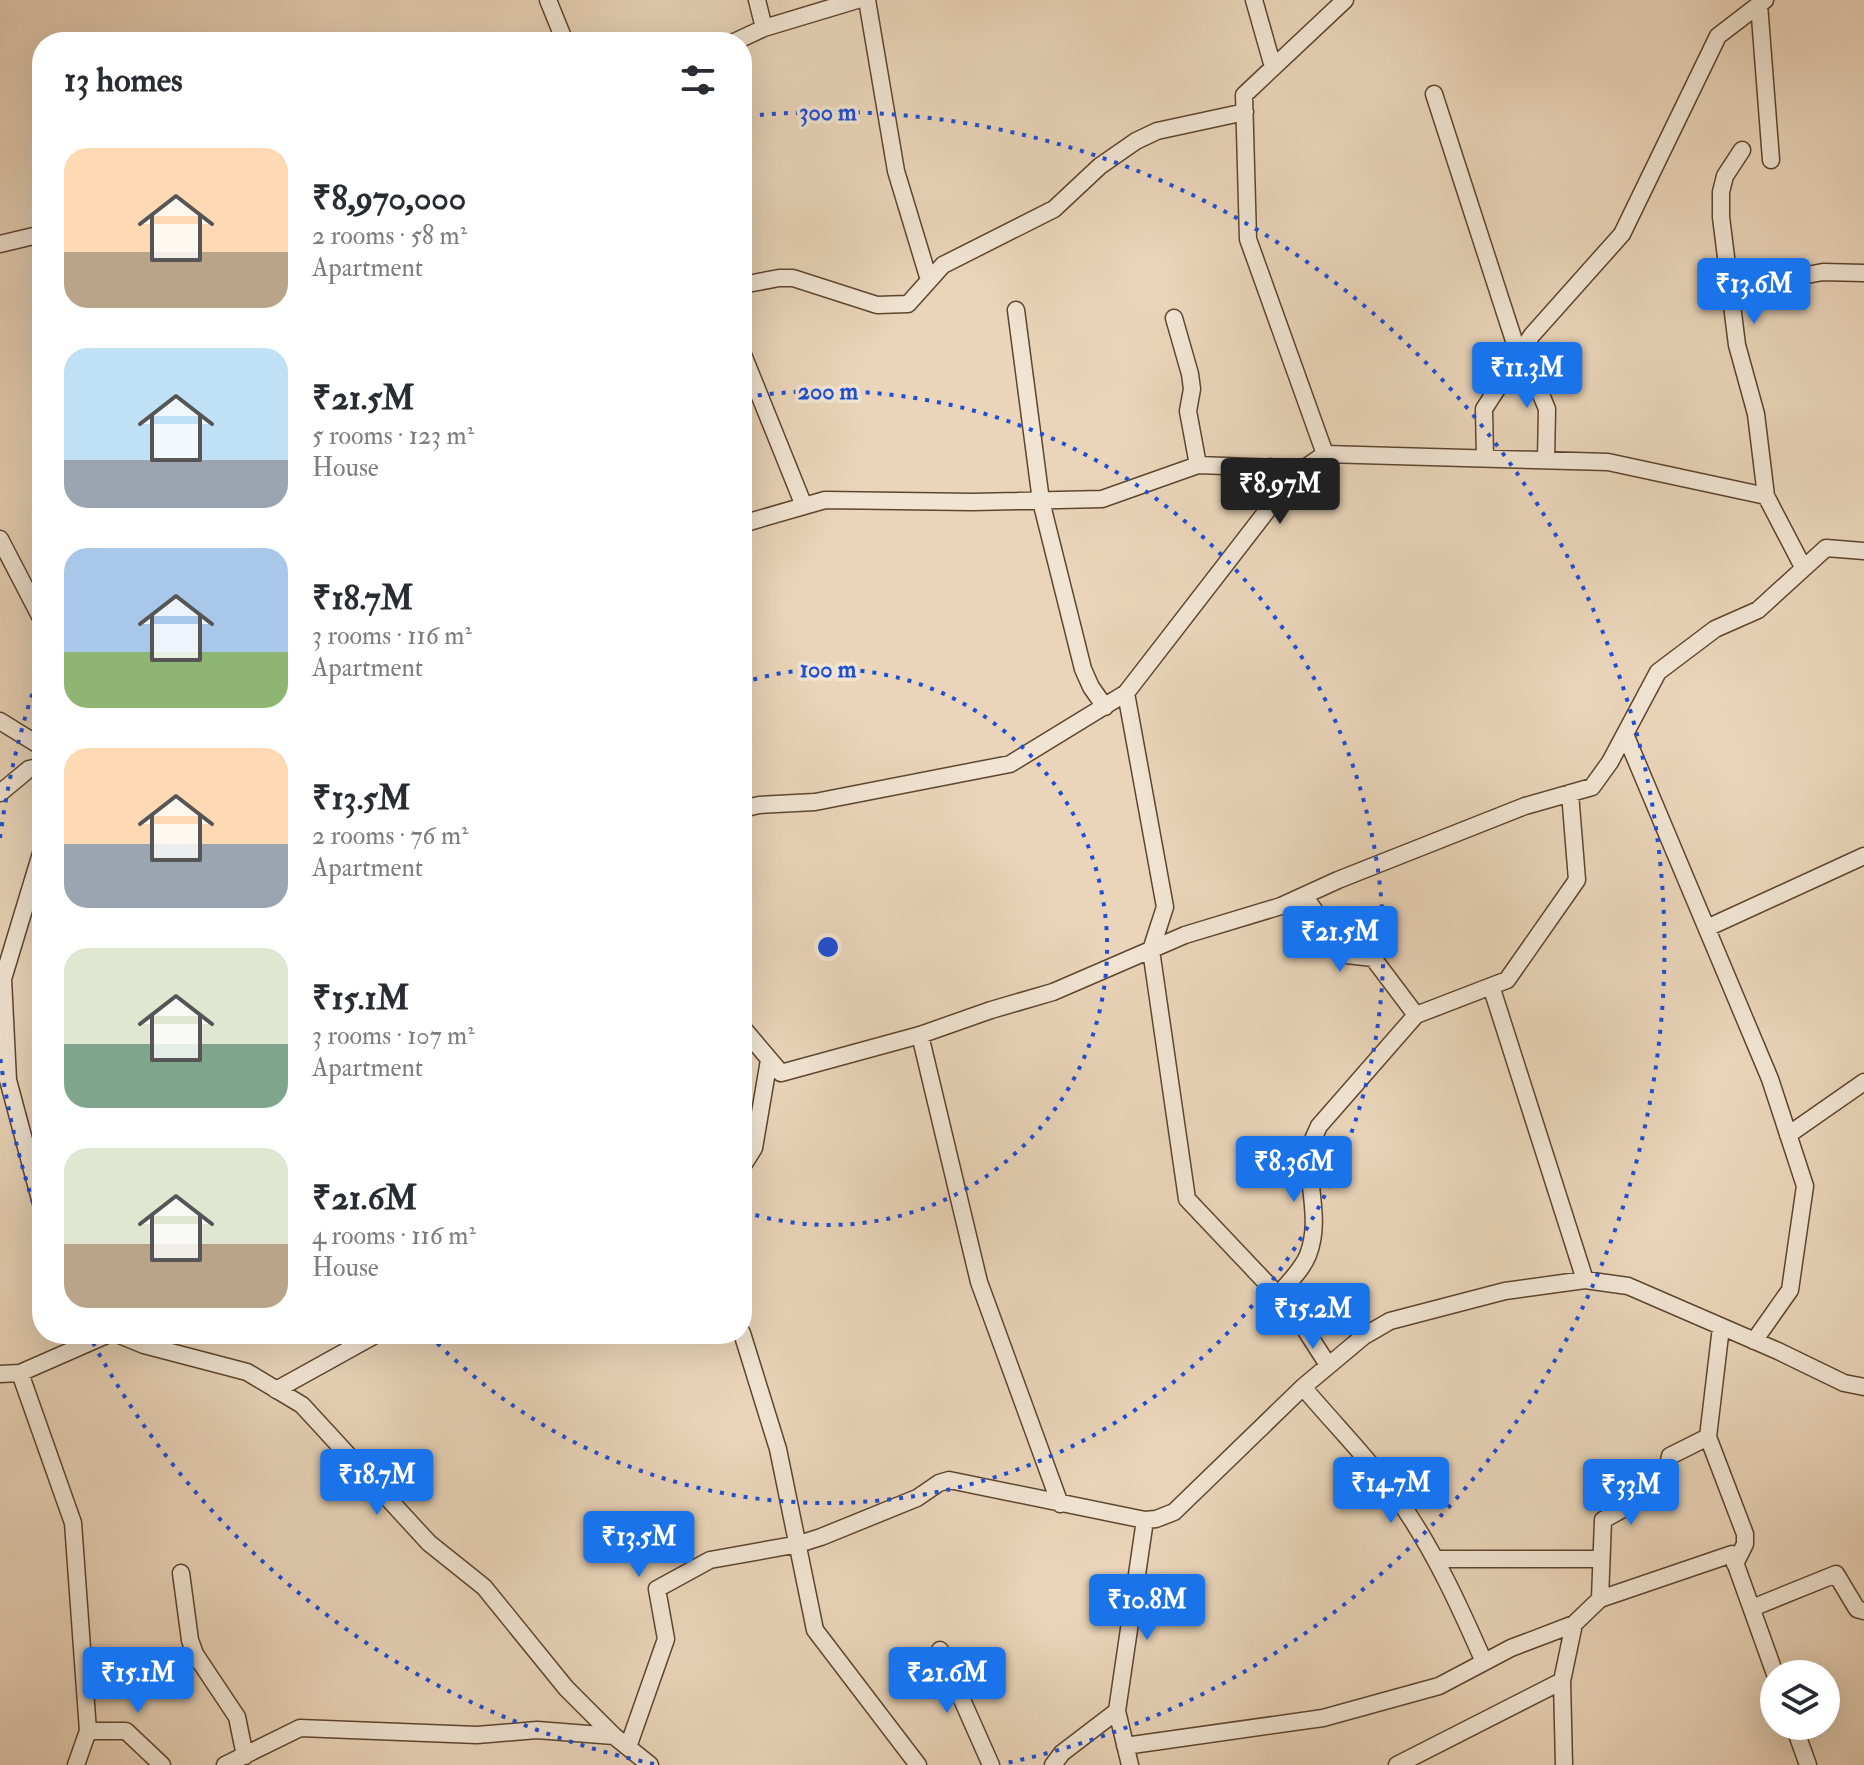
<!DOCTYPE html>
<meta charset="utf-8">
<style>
body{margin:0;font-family:"IM FELL Double Pica",serif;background:#f2f2f3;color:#2b2b33;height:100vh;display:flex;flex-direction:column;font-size:30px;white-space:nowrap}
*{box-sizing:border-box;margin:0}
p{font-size:26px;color:#7c7c81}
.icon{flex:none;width:44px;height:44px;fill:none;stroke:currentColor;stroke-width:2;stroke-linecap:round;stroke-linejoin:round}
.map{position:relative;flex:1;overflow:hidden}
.panel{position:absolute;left:32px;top:32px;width:720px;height:1312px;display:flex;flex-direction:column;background:#fff;border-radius:32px;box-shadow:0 8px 32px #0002}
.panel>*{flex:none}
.buttons{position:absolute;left:1760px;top:1660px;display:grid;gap:16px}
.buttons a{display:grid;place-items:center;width:80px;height:80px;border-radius:50%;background:#fff;box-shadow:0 8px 32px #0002;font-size:40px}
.price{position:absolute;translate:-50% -68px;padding:0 18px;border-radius:8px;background:#1a73e8;color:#fff;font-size:26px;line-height:52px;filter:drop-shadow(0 2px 4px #0008)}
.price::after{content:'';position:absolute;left:50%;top:48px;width:24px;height:18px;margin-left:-12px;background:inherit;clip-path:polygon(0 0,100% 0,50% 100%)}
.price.selected{background:#222;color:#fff}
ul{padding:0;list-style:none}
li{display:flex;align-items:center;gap:24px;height:200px;padding:0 32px}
li span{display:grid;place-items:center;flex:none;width:224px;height:160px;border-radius:24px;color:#555}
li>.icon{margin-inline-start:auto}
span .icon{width:96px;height:96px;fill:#fffc;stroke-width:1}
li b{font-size:34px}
h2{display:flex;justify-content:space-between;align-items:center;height:96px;padding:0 32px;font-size:34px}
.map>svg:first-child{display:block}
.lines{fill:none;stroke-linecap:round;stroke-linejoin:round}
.minor-casing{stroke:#5e452f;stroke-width:19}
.minor{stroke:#f1e4d2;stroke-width:16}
.ring{fill:none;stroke:#1d4ed8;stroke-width:4;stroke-dasharray:4 8}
.centre{fill:#1d4ed8;stroke:#f1e4d2;stroke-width:4}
.ring-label{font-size:24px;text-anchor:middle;font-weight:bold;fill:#1d4ed8;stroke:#f1e4d2;stroke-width:7;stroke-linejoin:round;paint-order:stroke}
</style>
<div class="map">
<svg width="1864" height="1765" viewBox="0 0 1864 1765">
<rect width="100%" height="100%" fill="#ead5ba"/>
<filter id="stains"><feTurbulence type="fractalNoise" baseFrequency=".0025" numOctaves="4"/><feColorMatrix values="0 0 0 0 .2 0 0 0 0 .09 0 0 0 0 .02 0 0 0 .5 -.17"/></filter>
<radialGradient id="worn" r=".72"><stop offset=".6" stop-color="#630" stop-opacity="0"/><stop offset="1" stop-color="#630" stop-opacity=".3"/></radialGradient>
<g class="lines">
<g class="minor-casing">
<path id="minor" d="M548,0L565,42
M757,0L764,28
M867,0L896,171L929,280
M1254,0L1273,67
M1759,4L1771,160
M734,42L764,28L857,0
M1434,94L1519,356L1537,385L1547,409L1546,460
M1742,150L1725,176L1721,192V217L1737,345L1756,414L1766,496
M0,244L42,234
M1728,279H1785L1823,272L1864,273
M742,285L779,278H793L877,305L908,304L943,265L1054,209L1100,166L1136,141L1157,131L1245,112
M1016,310L1041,501L1083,669L1091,687L1105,707
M1174,318L1190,374L1192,389L1188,411L1198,465
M742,352L804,506
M1325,454L1248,239L1244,95L1345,0
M1485,458L1484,409L1532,335L1622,234L1718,36L1765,0
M742,524L825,500L972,502L1102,499L1198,465L1303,469L1325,454L1608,462L1766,496L1803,567
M0,539L42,620
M1126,693L1165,907L1151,950L1187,1199L1294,1312L1328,1365
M0,721L42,747
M1625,734L1770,1079L1805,1186L1790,1290L1754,1341
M0,793L29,769L42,766
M742,809L759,805L815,802L1010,764L1126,693L1266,512L1278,490L1270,467
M42,850L3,979L8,1080L42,1207
M1304,896L1347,955L1373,958L1416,1015
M1707,928L1864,856
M1491,986L1585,1280
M742,1027L781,1073L920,1035L991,1010L1053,992L1185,935L1281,906L1338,880L1525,806L1592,787L1610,762L1658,672L1715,629L1758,610L1826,548L1864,551
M920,1035L979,1282L1060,1504
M1788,1135L1864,1082
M742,1167L754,1148L769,1060
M1278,1295C1288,1283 1302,1270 1308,1255C1323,1216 1303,1178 1312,1143C1313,1138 1317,1131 1319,1126L1416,1015L1507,980L1577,880L1570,793
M742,1333L778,1449L815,1630L918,1765
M117,1334L144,1345L247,1372L302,1405L429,1543L484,1587L566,1688L614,1736L650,1765
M20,1373L109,1334
M0,1374L20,1373L73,1523L88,1731L76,1765
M1303,1387C1334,1424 1370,1460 1398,1499C1434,1550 1459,1605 1484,1662
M276,1390L377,1334
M1708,1437L1745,1534V1544L1735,1564
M1435,1559H1601
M181,1573L190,1640L195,1654L237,1717L245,1756
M1600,1599L1732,1554L1775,1674
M1752,1608L1836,1574L1857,1609L1864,1611
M940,1650L991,1765
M1794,1726L1808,1765
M88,1731H126L162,1765
M1125,1746L1323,1718L1439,1686L1511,1648L1574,1624
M628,1747L666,1639L657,1589L710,1560L799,1544L821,1537L917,1498L939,1483L949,1480L1145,1520L1156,1519L1174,1512L1303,1387L1364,1336L1390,1321L1505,1291L1585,1280L1628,1286L1778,1351L1844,1383L1864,1387
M225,1765L300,1728L477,1735L537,1730L614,1736
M1053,1765L1062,1753L1117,1711
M1130,1765L1117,1711L1145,1520
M1397,1765L1562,1681
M1564,1765L1562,1681L1574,1624L1600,1599L1603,1520L1663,1487L1670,1456L1708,1437L1721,1327"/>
</g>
<use href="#minor" class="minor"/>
</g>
<g class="ring">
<path d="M742 683A278 278 0 1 1 742 1211"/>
<path d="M746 397A556 556 0 1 1 431 1337"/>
<path d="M654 1764A835 835 0 0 1 91 1339M41 1226A835 835 0 0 1 0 1056M0 838A835 835 0 0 1 41 668M748 116A835 835 0 0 1 1002 1764"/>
</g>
<circle cx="828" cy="947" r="12" class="centre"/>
<g class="ring-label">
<text x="828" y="120">300 m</text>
<text x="828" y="399">200 m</text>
<text x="828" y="677">100 m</text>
</g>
<rect width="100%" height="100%" filter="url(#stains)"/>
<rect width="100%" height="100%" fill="url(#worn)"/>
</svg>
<div class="buttons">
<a><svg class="icon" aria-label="layers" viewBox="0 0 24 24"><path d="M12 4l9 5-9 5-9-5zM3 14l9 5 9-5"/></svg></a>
</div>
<b class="price" style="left:1754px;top:326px">₹13.6M</b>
<b class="price" style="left:1527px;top:410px">₹11.3M</b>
<b class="price selected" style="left:1280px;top:526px">₹8.97M</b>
<b class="price" style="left:1340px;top:974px">₹21.5M</b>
<b class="price" style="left:1294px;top:1204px">₹8.36M</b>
<b class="price" style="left:1313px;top:1351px">₹15.2M</b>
<b class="price" style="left:377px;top:1517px">₹18.7M</b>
<b class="price" style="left:1391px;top:1525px">₹14.7M</b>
<b class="price" style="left:1631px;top:1527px">₹33M</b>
<b class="price" style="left:639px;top:1579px">₹13.5M</b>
<b class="price" style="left:1147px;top:1642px">₹10.8M</b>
<b class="price" style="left:138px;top:1715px">₹15.1M</b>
<b class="price" style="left:947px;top:1715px">₹21.6M</b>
<section class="panel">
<h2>13 homes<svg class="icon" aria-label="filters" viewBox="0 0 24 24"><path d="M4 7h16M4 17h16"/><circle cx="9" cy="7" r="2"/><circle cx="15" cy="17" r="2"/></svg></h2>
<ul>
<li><span style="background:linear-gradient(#ffd9b3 65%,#b9a48a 0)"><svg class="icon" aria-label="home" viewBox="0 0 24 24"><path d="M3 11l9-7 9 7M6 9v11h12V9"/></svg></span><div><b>₹8,970,000</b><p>2 rooms · 58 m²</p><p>Apartment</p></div></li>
<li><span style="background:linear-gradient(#bfe0f5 70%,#9aa5b1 0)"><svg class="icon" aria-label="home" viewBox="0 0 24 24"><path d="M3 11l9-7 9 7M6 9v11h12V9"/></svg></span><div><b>₹21.5M</b><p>5 rooms · 123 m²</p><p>House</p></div></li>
<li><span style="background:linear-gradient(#a9c7e8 65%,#8fb573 0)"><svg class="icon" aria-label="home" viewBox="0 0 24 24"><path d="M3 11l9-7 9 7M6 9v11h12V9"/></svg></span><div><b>₹18.7M</b><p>3 rooms · 116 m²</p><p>Apartment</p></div></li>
<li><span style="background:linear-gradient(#ffd9b3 60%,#9aa5b1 0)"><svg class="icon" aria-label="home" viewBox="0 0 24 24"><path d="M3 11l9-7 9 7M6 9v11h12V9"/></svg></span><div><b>₹13.5M</b><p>2 rooms · 76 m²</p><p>Apartment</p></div></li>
<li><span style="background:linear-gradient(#dfe7d0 60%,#7fa58c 0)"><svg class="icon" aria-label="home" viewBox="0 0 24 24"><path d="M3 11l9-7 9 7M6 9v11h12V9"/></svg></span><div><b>₹15.1M</b><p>3 rooms · 107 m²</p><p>Apartment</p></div></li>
<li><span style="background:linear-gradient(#dfe7d0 60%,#b9a48a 0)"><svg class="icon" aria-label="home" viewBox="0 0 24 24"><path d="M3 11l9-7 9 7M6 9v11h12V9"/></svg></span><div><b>₹21.6M</b><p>4 rooms · 116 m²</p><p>House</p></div></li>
</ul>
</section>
</div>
